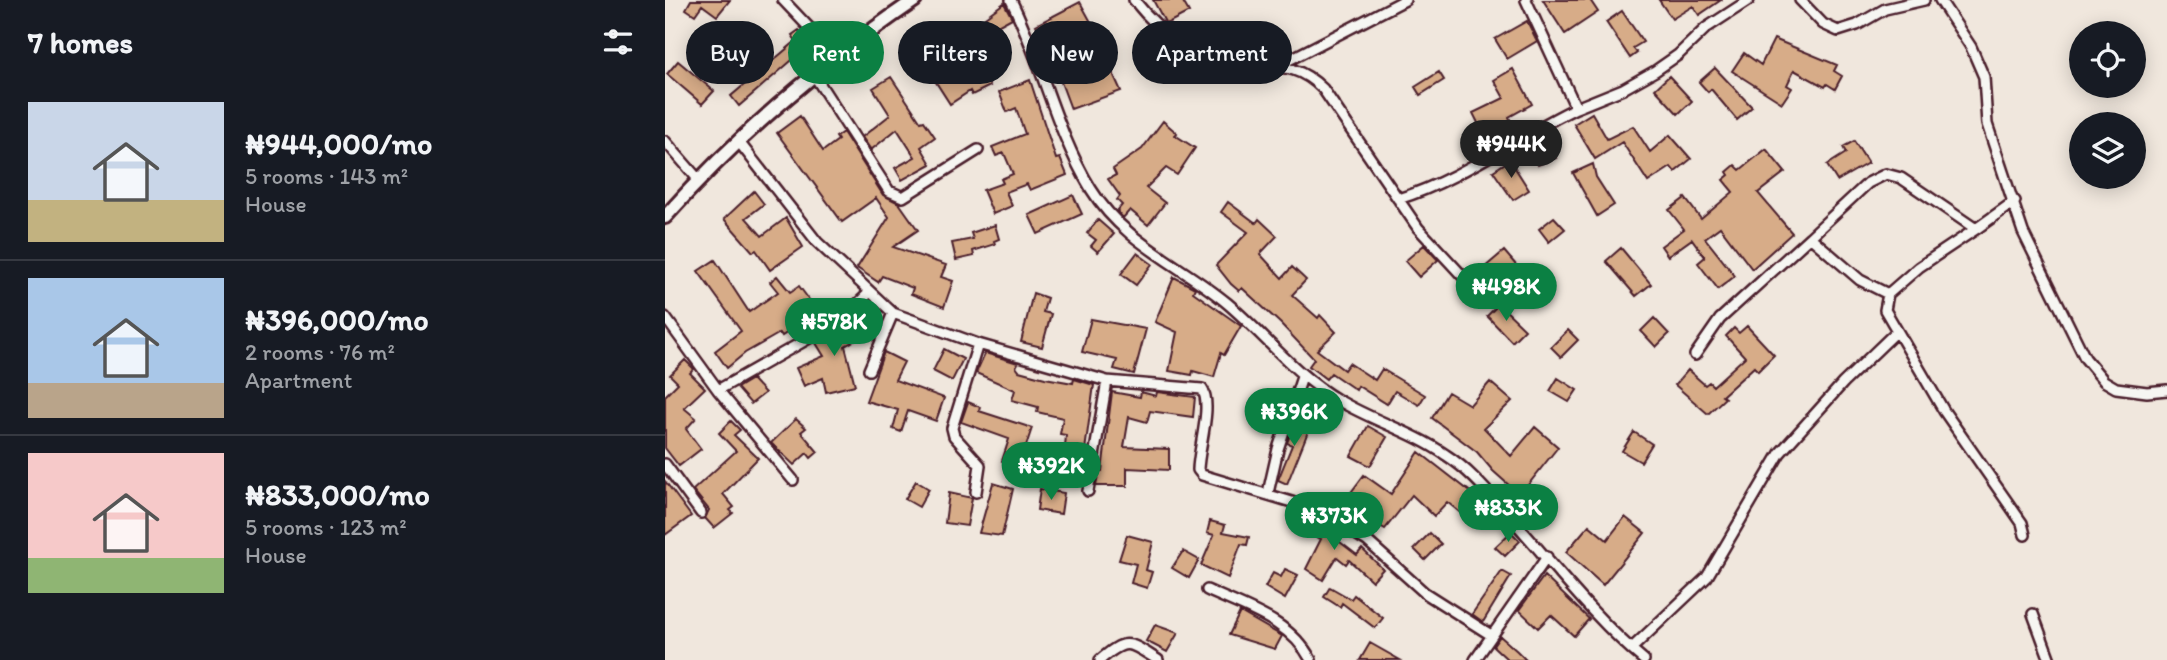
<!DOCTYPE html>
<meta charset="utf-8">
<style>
body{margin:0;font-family:Itim,sans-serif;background:#20242c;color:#f1f3f6;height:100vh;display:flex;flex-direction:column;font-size:26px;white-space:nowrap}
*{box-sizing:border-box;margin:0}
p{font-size:23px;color:#9ea1a6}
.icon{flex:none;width:38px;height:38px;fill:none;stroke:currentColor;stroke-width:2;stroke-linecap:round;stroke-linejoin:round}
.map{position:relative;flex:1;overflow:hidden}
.sheet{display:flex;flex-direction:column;background:#171b24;width:665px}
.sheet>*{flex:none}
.hud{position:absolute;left:21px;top:21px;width:665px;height:63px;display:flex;gap:14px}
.controls{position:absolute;left:1404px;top:21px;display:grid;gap:14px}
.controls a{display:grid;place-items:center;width:77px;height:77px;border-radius:50%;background:#171b24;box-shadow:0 4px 18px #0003;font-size:35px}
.price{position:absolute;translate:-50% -60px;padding:0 16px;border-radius:24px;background:#0b8043;color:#fff;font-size:23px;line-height:46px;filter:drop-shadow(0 2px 4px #0008)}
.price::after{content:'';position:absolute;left:50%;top:42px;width:21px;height:16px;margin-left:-10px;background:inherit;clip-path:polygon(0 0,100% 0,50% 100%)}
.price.on{background:#222;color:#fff}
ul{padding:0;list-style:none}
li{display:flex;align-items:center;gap:21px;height:175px;padding:0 28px}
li+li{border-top:2px solid #363941}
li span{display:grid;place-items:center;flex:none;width:196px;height:140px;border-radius:0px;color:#555}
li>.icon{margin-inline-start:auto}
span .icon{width:84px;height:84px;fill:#fffc;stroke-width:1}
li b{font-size:30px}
h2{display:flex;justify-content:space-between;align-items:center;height:84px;padding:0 28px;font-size:30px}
.tag{padding:0 24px;border-radius:32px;background:#171b24;box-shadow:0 4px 18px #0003;font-size:24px;line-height:63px}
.tag.on{background:#0b8043;color:#fff}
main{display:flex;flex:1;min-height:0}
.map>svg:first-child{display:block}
.building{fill:#d7ac88;stroke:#4a1f2b;stroke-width:2}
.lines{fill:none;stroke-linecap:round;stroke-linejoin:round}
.street-casing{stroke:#4a1f2b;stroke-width:14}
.secondary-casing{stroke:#4a1f2b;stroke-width:18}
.street{stroke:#f6f6f2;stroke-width:9}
.secondary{stroke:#f6f6f2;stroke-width:12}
</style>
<main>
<section class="sheet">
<h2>7 homes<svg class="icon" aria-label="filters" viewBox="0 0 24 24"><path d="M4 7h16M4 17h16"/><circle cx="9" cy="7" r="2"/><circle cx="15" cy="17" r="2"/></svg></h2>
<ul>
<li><span style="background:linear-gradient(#c9d6e8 70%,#c2b280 0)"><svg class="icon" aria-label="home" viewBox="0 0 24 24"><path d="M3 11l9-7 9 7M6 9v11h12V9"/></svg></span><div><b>₦944,000/mo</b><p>5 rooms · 143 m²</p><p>House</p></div></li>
<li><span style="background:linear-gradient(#a9c7e8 75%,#b9a48a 0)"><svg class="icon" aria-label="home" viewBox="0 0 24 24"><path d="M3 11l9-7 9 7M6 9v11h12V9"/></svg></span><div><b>₦396,000/mo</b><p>2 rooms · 76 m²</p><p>Apartment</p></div></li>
<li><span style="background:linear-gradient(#f6c9c9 75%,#8fb573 0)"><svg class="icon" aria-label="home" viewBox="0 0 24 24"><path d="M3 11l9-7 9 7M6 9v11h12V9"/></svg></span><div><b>₦833,000/mo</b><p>5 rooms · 123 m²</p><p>House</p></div></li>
</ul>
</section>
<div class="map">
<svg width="1502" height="660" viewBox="0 0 1502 660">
<rect width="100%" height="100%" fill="#f0e7dd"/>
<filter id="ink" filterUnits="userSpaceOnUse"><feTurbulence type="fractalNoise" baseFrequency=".0143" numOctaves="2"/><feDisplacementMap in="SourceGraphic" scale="14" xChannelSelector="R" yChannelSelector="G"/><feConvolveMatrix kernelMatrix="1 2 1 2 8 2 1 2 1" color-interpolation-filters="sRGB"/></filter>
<g filter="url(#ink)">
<path class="building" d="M26,0H65L52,16L37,5L30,15L21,9Z
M488,0H517L524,12L501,24Z
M878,0H925L933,12L900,34Z
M994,0H1056L1034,15L1028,6L1007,19Z
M415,2L426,22L412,29L411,26L380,42L371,25Z
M339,3L347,18L327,29L320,17Z
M957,11L978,42L968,48L972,53L965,58L941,22Z
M862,21L872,41L842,59L830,39Z
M134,30L148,42L74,106L66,96L131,41L127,35Z
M1109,39L1172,65L1169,71L1177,76L1170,89L1162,84L1160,87L1129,70L1122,85L1127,88L1117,103L1067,71L1079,53L1096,65Z
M424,53L427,63L441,58L456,91L406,109L390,66Z
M13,61L49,91L37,104L2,74Z
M284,65L293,78L314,66L325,86L307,95L305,91L285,104L267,76Z
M1050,68L1087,107L1072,120L1046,89L1043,92L1034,82Z
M848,69L867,104L844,117L848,126L820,137L808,113L839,98L829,80Z
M774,72L779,80L755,95L750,87Z
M1004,76L1027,101L1013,114L990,89Z
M226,77L256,122L259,121L270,137L256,147L266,164L237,180L230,168L250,157L232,129L206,150L197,137L225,115L208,88Z
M365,80L391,159L395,158L402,175L365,190L362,184L341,192L347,206L328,214L318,190L338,183L336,179L348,174L339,153L331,156L327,147L360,134L351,108L342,112L334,92Z
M927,113L942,139L968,126L985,152L1005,135L1026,159L1010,172L1006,167L983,182L957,142L930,159L909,124Z
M135,116L158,151L173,140L171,137L178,132L218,195L234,203L253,230L228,247L281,265L276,277L288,281L279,307L246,294L248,288L217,276L213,282L192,268L224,217L211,198L177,222L112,133Z
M498,121L512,133L510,135L530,148L512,175L501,168L481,188L500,203L483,225L465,210L458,218L452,211L457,205L452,200L455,196L443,179L451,175L448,169L477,149Z
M880,132L891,158L873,165L863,142Z
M1189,141L1203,163L1172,181L1162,165L1181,153L1178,147Z
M1101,149L1120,172L1093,193L1127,233L1087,269L1055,227L1040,238L1070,276L1053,289L1033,263L1040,257L1027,239L1003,256L996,246L1019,229L1004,210L1020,198L1036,219L1068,192L1058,180L1064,175L1062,172L1070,165L1075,170Z
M845,160L864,190L848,200L828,171Z
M928,164L931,177L949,205L932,216L908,173Z
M89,191L99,204L81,218L97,236L121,218L138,247L105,270L91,250L88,252L59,219Z
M408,195L417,214L373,234L364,215Z
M563,202L591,223L594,219L612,236L595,254L617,278L627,267L641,280L627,295L653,318L655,315L671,332L652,350L679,370L684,363L710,380L717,369L760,395L754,405L730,391L722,404L693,386L691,390L666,373L661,379L644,366L649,359L616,324L577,288L574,291L566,284L551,265L583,232L556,212Z
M889,217L900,229L884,242L874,229Z
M433,220L449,234L433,252L426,246L431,240L422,233Z
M330,225L334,239L329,241L330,244L308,251L309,256L291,260L287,243L308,239L306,233Z
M759,245L773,260L754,277L740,261Z
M956,248L986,284L971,296L941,261Z
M839,251L851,265L832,281L840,291L833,296L813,273Z
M472,253L487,264L471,285L456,274Z
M50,260L84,312L113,292L105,282L112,276L125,292L134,286L159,320L144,330L138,322L117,336L115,333L80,353L62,368L50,351L76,331L33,271Z
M509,277L530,288L528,292L576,326L559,355L556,353L549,377L528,371L527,375L504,371L512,332L490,322Z
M368,293L382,298L378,312L386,314L377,347L356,342Z
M834,304L860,329L847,342L822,316Z
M192,314L203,333L180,346L190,385L161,392L158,378L139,386L131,368L159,356L151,343Z
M989,318L1004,334L991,347L976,331Z
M426,319L481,329L469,374L449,369L452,360L417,352Z
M1082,326L1109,355L1093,371L1089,367L1057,396L1060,398L1043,414L1010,385L1023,370L1040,385L1044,382L1048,386L1080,357L1061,336L1069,328L1074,333Z
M903,330L913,340L896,357L886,347Z
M279,349L298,359L287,381L268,371Z
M219,352L239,362L230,380L279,398L271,421L243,411L236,432L228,429L233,410L201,401Z
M320,353L353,363L351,367L354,371L380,378L408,383L409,379L429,385L420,450L400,447L401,435L395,434L398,418L372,412L373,407L347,400L350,390L311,373Z
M20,360L29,369L25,373L40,388L19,408L31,418L21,429L36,449L14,466L0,448V396L13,383L5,375Z
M893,378L912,390L904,402L885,391Z
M87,379L100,393L86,404L72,388Z
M825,382L847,401L819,428L846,456L870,427L893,447L855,495L828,471L812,452L767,418L783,392L805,405Z
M447,392L475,397L476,392L491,396L492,392L530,397L528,417L485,411L482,422L464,417L459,447L504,449V470L462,468V486H431L434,471H437Z
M303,402L315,407L314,411L367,428L354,467L337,461L344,439L296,422Z
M631,418L646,424L622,484L613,480L627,445L622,443Z
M131,419L141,428L136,432L153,452L146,458L142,453L129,465L106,443Z
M66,421L75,430L69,435L93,458L58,494L69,507L65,510L68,513L49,528L40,518L44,510L28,490L71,451L54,433Z
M703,426L722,437L705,466L686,456Z
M969,432L987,444L976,462L957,451Z
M754,452L817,501L802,518L782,502L769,516L747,495L720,529L715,526L710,533L702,527L709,518L705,514L707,511L684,495L699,475L726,494Z
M0,481L26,516L0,535Z
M251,481L264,489L254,507L240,499Z
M328,483L348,489L337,536L314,533Z
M375,489L399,493L396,514L372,510Z
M284,493L307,498L302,526L280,523Z
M634,515L663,527L662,532L692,555L697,549L718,569L707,581L684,560L681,564L672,557L658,580L641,569L656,539L629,529Z
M960,517L980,533L938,585L901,552L924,525L942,540Z
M545,521L560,525L558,532L584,537L582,545L576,544L563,578L536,565L549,535L542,533Z
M846,532L855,541L840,556L830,547Z
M765,533L776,544L760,560L749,549Z
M462,535L488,542L481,570L487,572L482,588L466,583L471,564L454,560Z
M518,551L534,560L524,578L507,568Z
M620,569L633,575L620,599L600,587L608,573L616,577Z
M837,571L846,576L818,622L807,614Z
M879,576L924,619L909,636L886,615L873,628L854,610Z
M665,587L686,599L689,595L718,618L710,628L677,603L675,607L659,597Z
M575,612L617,636L610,649L564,635Z
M490,625L513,633L502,652L481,641Z
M835,636L852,651L861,660H843L828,646Z
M705,643L735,660H695Z"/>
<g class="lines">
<g class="street-casing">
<path id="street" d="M118,0L172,57
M346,0C377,62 390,130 426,189C459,243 515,264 562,303C600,335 630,375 673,400C708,421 748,432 781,455C803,469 821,490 838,509C883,558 929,619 979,660
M469,0C498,36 525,55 572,64C608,70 628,59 658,89L753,228L817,297
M861,0L911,108L958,89L990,71L1013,55L1041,28L1084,0
M1135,0L1158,24L1173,31L1192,25L1220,9L1259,0
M1275,0L1306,47L1319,77L1322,124L1358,232L1420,358L1439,381L1451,388L1482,392L1502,390
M614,65L740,0
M149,75L224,191L238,197L313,150
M0,141L33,179
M74,142L152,242L228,313L313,344L442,381L537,389C548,404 533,450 533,470L537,475L630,503L684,530L702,541L760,593L826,635
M733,199C798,179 850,137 911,108
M1311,229L1254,267L1223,294L1220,310L1279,411L1357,523L1360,535
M1145,237L1203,183L1221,174L1236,178L1311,229L1350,201
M0,317L53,390L128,480
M1030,355L1055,319L1145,237L1195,280L1223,294
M204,370L228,313
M53,390L148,336L186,310L204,293
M0,464L36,513
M423,491L442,381
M311,492L315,465L289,436L287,428L313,344
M603,493L613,449L637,377
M542,590C580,608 625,620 646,660
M1368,614L1385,660
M966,649L1042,577L1115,453L1178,383L1231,332
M435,660C462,637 464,642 493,660
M810,660L882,557"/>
</g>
<g class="secondary-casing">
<path id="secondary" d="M0,217C73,135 159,62 250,0"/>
</g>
<use href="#street" class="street"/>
<use href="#secondary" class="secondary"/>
</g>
</g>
</svg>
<div class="controls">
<a><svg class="icon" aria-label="locate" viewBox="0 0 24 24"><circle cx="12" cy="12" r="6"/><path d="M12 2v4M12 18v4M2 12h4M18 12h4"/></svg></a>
<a><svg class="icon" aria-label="layers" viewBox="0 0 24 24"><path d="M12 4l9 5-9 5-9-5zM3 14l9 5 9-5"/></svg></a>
</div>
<b class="price on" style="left:846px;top:180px">₦944K</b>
<b class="price" style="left:841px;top:323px">₦498K</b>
<b class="price" style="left:169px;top:358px">₦578K</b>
<b class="price" style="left:629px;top:448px">₦396K</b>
<b class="price" style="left:386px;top:502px">₦392K</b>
<b class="price" style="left:843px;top:544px">₦833K</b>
<b class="price" style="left:669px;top:552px">₦373K</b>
<div class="hud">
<a class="tag">Buy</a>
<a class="tag on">Rent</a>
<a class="tag">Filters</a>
<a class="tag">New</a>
<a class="tag">Apartment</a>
</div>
</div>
</main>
